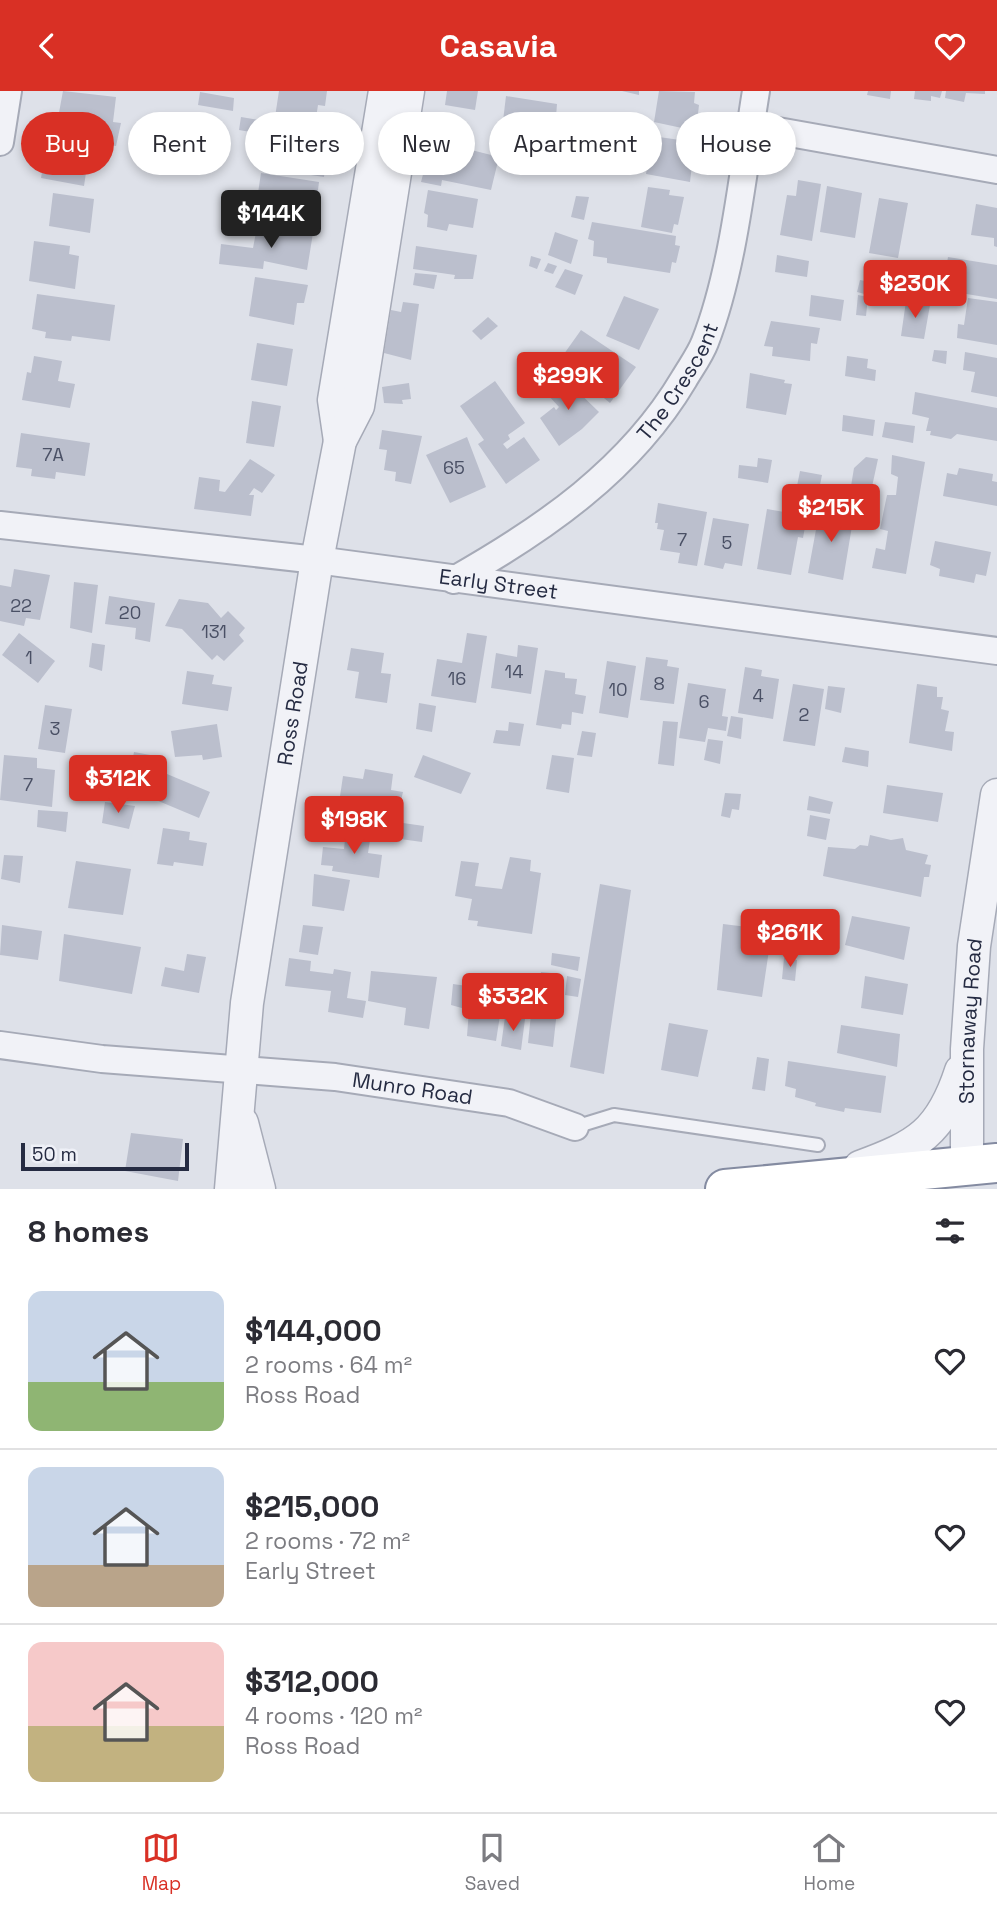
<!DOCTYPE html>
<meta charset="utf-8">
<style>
body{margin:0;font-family:"Space Grotesk",sans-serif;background:#f2f2f3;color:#2b2b33;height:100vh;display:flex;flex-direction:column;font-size:26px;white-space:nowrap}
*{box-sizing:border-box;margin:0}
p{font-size:23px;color:#7c7c81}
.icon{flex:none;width:38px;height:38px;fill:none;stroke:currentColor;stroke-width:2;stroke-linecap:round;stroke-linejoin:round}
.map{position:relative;height:1098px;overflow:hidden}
.panel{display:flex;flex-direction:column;background:#fff;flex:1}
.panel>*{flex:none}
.banner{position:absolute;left:21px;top:21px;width:956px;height:63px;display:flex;gap:14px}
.scale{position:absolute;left:21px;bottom:18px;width:168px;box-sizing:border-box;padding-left:7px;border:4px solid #252b42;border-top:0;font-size:19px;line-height:24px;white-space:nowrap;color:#252b42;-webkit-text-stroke:5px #eef0f7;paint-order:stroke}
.price{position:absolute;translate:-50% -60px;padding:0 16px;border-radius:7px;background:#d93025;color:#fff;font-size:23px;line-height:46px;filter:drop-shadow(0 2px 4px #0008)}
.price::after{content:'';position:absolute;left:50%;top:42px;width:21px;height:16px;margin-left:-10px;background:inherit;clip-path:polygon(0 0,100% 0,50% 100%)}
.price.current{background:#222;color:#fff}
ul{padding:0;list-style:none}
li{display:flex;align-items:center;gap:21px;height:175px;padding:0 28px}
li+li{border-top:2px solid #e1e1e2}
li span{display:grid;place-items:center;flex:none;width:196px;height:140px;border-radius:14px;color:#555}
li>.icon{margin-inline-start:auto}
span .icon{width:84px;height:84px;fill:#fffc;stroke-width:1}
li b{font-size:30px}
h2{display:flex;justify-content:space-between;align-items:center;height:84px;padding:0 28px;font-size:30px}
.chip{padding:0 24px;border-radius:32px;background:#fff;box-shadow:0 4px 10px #0003;font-size:24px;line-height:63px}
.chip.current{background:#d93025;color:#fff}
header{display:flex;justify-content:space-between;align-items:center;height:91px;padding:0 28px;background:#d93025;color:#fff;font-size:32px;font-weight:700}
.menu{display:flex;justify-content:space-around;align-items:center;height:98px;border-top:2px solid #e1e1e2;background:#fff;font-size:19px;color:#7c7c81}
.menu a{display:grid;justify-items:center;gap:4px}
.menu .current{color:#d93025}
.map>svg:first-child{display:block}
.building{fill:#bbbfcd}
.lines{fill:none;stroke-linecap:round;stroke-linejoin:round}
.service-casing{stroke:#a6aab7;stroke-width:16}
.minor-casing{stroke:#a6aab7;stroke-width:30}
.tertiary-casing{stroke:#a6aab7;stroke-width:35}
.trunk-casing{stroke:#848ba1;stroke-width:42}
.service{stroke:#f1f2f7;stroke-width:12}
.minor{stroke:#f1f2f7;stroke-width:26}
.tertiary{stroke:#f1f2f7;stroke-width:32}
.trunk{stroke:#fff;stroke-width:38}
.labels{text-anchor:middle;stroke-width:7;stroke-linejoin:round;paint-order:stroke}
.number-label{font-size:18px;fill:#4a5065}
.street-label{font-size:21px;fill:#252b42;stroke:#eef0f7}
</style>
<header><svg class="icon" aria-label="back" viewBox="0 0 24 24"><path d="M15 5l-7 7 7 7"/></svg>Casavia<svg class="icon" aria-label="heart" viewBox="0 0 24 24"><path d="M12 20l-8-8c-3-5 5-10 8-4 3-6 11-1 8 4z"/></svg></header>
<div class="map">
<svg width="997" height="1098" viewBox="0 0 997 1098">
<rect width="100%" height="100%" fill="#dee1e9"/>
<path class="building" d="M63,0L116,6L113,31L121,32L116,55L60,46L62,28L58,27Z
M279,0H327L325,15L318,14L316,27L301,24L300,31L275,26Z
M447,0H478L475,19L445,14Z
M622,0H639V4Z
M659,0L695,1L694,12L699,14L696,40L654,31Z
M868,0H891L890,8L867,4Z
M915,0H942L940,7L931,5V10L914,8Z
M946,0H985V3L966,2L964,11L945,7Z
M200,1L234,7L233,20L198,14Z
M506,5L557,13L555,38L503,30Z
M241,26L270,31L268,44L239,39Z
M284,44L322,49L320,65L326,67L324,86L278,79Z
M652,45L687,50L683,73L692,74L690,91L646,83Z
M432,49L499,66L491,99L442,89L441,95L421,91Z
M55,50L90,55L84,95L41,87L45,63H52Z
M584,52L596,54L593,77L580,75Z
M261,82L319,91L316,114L312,113L311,122L276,115L277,105L258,102Z
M798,89L821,93L812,150L780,144L787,104L796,105Z
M827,95L862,102L855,147L820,141Z
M648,96L670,99L669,104L684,106L678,134L674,133L672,142L641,136Z
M428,99L478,108L473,137L449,133L447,140L427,136L428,124L424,122Z
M53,102L94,108L90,142L49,135Z
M576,105L589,106L584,129L571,126Z
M224,107L251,111L248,127L221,122Z
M879,107L908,112L898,167L869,162Z
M976,113L997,117V156L994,155V147L971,144Z
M592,131L676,145L675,154L680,155L676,172L672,171L670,182L607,172V167L593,165L594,150L588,148Z
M263,135L313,142L307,179L264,170L263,178L219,173L221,153L253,157L257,136Z
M555,141L578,149L571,173L548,164Z
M34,150L70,155L69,163L79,165L75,198L29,190Z
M416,155L477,164L473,188H454L455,184L413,178Z
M777,164L809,170L807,186L775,181Z
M531,165L541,168L537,178L529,175Z
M948,166L997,174V208L942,199Z
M896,170L909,172L904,204L891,201Z
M548,172L557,175L553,183L544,180Z
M565,178L583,184L575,204L555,196Z
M415,182L437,184L434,198L413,194Z
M255,186L308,194L304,212H297L294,234L249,225Z
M860,189L875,192L872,205L857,201Z
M37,203L115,214L110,250L72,245L71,250L45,247L46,241L32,238Z
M811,204L844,209L841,230L809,225Z
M858,204L868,206L866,225L856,224Z
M624,205L659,218L639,259L606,245Z
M968,207L997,211V254L957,247L958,233L964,234Z
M906,210L930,214L924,248L901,245Z
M403,211L419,213L411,269L384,262L391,219L401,221Z
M488,226L498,235L481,249L472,240Z
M771,230L820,237L817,253L811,252L810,270L772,265L773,256L764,255Z
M581,239L636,276L610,312L559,270Z
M257,252L293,258L287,295L251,289Z
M934,259L947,260L946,273L932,270Z
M965,261L997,267V306L971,301L975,281L963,279Z
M34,265L62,270L58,290L75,293L70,317L22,309L27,281L31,282Z
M847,265L868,268L867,277L876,279L875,290L845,285Z
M750,282L785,289L784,292L792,293L786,324L746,317Z
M563,286L599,321L582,338L559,355L540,327L554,316L556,319L559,316L548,304Z
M495,290L525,332L508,344L510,348L503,353L507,358L524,346L540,369L506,393L478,353L484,349L460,315Z
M409,292L411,308L402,309L403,313L384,312L382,296Z
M915,301L997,317V350L957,343L951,348L930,344L931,340H926L929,327L912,323Z
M252,310L281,315L274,356L246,352Z
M843,324L875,329L873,345L842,340Z
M885,331L915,335L913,352L882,346Z
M382,339L422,345L411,393L395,390L396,381L384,379L387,359L379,358Z
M21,342L90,352L85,385L56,381L55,388L31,385L32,378L16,376Z
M467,346L486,396L450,412L426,364Z
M892,364L925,371L906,483L872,477L876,457L885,459L888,440L880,438L887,404H896L898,386L891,383Z
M866,366L878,368L870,405L850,401L854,377Z
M758,367L772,369L768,392L738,387L739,374L757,376Z
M250,368L275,384L262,402L254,397L249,404H254L251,425L194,418L199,386L220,389L219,400L225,401Z
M959,377L993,383L992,390L997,391V415L943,405L947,382L957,384Z
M800,380L822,384L818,404L796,400Z
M658,412L707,421L697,475L678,472L680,462L660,459L664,439L657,438L658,432H655Z
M820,417L854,423L843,489L808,482Z
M767,418L807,425L803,447L798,446L791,484L757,478Z
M713,427L749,433L742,475L725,472L723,478L704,474Z
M935,450L991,461L986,485L976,483L974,492L939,485L940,478L930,474Z
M14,478L50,484L40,529L26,527L24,535L0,530V494L11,496Z
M74,491L98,494L92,542L70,537Z
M109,505L155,512L150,551L135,548L136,537L105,533Z
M179,508L208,512L221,527L228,520L245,537L239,544L244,550L224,570L217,564L212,569L182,538L165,535Z
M19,542L55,570L38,592L2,564Z
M467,542L487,545L476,612L431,605L437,568L462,572Z
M92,552L105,554L102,580L89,576Z
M518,554L538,557L531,603L491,597L496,562L517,566Z
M351,557L384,562L381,582L391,583L387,612L355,607L359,581L347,579Z
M646,566L668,569L667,575L679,577L674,613L640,609Z
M607,570L636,575L628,627L599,622Z
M745,576L762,579L761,585L779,588L773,628L738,622Z
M545,579L565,582V587L577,588L575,603L586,605L583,623L572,621L571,634L562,633L561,638L536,634Z
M187,580L214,584L212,593L232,596L228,620L182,613Z
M688,592L726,598L722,625L728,626L726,640L708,637L705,651L679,647Z
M793,593L824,598L815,655L783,650Z
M917,593L937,596V606H943L941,618L949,620L945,640L954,641L952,660L909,652Z
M828,595L845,597L841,622L825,618Z
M419,612L436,615L432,641L416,638Z
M45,614L72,618L65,662L38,658Z
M731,625L743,627L741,648L727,645Z
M663,630L678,631L674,675L658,673Z
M509,631L524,633L520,655L493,652L496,639L508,640Z
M217,633L222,666L203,669L202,664L175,666L171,640Z
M582,640L596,642L592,666L577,664Z
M708,648L723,650L720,673L704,669Z
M845,656L869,660L868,676L842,671Z
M134,661L161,666V682L131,677Z
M4,664L37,667V677L55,679L52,716L0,709Z
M423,664L471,682L461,703L414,686Z
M552,664L574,667L569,702L546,698Z
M365,678L393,683L391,699L403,701L396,731L372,729L373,724L338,719L343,685L363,688Z
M167,683L210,701L199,727L156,709Z
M887,694L943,702L938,731L883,722Z
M725,702L741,703L739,719L732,718L730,727L721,725Z
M809,705L833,711L830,723L807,719Z
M105,711L135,715L129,738L102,732Z
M38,719L68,721L66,741L37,736Z
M810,724L830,728L826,749L807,745Z
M396,731L424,735L422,751L393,747Z
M163,737L190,741L189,749L207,752L203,775L174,771L173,775L157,773Z
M346,739L371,742L368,762L382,764L379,787L332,780L333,775L321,774L323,756L344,758Z
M870,744L891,749L903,747L906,759L928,764L925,773L931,774L929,786H924L921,806L823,785L828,756L855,758L860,754L868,755Z
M4,764L23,765L20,792L1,788Z
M510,766L531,769L530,780L541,782L532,843L477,835L478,830L468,829L472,808L455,805L461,770L479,772L475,795L502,798Z
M76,770L131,778L123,824L68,817Z
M314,783L350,789L344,820L312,815Z
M600,793L631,799L604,983L570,976Z
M852,825L910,836L904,869L845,854Z
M723,833L772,839L762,906L717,899Z
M2,834L42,840L38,869L0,864Z
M303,834L323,836L318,864L299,861Z
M791,836L821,842L817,864L787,859Z
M64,843L141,856L132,903L59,890Z
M552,862L580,866L578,880L551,874Z
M187,863L206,866L199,902L161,895L165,876L184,880Z
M289,867L311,870L310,880L333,883L334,878L351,881L347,907L366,910L363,927L328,921L331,900L285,895Z
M784,867L797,869L795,890L782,888Z
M371,880L437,886L429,938L404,934L406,917L368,910Z
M541,881L561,883L553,956L528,952L533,904L537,905Z
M567,885L581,888L578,906L565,904Z
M865,885L908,893L903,924L861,917Z
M468,891L515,902L512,920L501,918L496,950L467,945L469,919L451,914L453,893L467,895Z
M505,926L525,928L521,959L501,955Z
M669,932L708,939L698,986L661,979Z
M841,934L900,943L897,976L837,962Z
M757,966L769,968L765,1000L752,998Z
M788,970L886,985L881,1022L845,1017L844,1021L815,1015L816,1012L795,1006L796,998L785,995Z
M131,1042L183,1048L178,1090L125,1080Z"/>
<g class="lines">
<g class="service-casing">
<path id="service" d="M575,1036L614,1024L818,1054"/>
</g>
<g class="minor-casing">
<g id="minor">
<path d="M750,35L997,79"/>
<path d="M0,51L8,0"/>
<path id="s1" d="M0,434L317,469L997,560"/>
<path id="s2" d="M454,489C544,438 630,379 684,288C691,276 700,264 705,251C734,177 743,79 756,0"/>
<path id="s3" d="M0,954L102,968L335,986L509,1012L575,1036"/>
</g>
</g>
<g class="tertiary-casing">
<g id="tertiary">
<path d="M340,350L334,309L385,0"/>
<path d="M242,1032L259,1098"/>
<path id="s4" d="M967,1075V958L974,855L997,704"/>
<path d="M860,1076C917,1055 941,1042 961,980"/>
<path id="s5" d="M231,1098L247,912L317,469L340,350L358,315L408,0"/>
</g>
</g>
<g class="trunk-casing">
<path id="trunk" d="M725,1098L997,1072"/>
</g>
<use href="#service" class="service"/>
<use href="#minor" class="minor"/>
<use href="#tertiary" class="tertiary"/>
<use href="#trunk" class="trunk"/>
</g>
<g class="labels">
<g class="number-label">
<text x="53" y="370">7A</text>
<text x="454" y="383">65</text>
<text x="682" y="455">7</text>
<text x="727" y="458">5</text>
<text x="21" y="521">22</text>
<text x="130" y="528">20</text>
<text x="214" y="547">131</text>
<text x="29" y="573">1</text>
<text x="514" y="587">14</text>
<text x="457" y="594">16</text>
<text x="659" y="599">8</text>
<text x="618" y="605">10</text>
<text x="758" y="611">4</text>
<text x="704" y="617">6</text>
<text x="804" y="630">2</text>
<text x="55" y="644">3</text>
<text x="28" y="700">7</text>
</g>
<g class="street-label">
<text dy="7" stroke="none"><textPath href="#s2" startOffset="304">The Crescent</textPath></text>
<text dy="7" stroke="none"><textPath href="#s1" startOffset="502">Early Street</textPath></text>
<text dy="7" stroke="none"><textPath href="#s5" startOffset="480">Ross Road</textPath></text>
<text dy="7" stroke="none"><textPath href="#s4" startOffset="145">Stornaway Road</textPath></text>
<text dy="7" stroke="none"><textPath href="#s3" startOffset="415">Munro Road</textPath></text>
</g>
</g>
</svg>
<div class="scale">50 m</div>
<b class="price current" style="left:271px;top:159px">$144K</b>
<b class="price" style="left:915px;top:229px">$230K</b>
<b class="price" style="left:568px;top:321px">$299K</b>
<b class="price" style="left:831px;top:453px">$215K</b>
<b class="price" style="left:118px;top:724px">$312K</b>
<b class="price" style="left:354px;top:765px">$198K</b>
<b class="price" style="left:790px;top:878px">$261K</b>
<b class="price" style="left:513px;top:942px">$332K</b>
<div class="banner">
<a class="chip current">Buy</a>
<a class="chip">Rent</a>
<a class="chip">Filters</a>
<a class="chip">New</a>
<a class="chip">Apartment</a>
<a class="chip">House</a>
</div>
</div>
<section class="panel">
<h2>8 homes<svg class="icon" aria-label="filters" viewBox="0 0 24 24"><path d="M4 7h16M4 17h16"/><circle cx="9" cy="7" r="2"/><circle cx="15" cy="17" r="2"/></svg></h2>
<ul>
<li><span style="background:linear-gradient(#c9d6e8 65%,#8fb573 0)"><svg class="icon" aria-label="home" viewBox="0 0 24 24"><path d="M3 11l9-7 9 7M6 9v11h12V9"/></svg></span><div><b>$144,000</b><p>2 rooms · 64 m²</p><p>Ross Road</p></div><svg class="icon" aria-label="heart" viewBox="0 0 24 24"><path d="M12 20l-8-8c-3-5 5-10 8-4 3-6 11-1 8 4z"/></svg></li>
<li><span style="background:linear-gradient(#c9d6e8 70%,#b9a48a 0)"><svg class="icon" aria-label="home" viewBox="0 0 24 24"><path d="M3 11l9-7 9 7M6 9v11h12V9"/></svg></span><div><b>$215,000</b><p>2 rooms · 72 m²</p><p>Early Street</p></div><svg class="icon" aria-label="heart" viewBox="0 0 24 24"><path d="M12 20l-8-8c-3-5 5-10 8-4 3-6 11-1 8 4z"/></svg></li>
<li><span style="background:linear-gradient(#f6c9c9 60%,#c2b280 0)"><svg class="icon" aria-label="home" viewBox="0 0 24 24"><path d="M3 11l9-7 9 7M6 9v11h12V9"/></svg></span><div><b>$312,000</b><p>4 rooms · 120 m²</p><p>Ross Road</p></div><svg class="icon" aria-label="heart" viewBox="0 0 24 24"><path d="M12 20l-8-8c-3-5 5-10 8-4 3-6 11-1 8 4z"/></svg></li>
</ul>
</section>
<nav class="menu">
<a class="current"><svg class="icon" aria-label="map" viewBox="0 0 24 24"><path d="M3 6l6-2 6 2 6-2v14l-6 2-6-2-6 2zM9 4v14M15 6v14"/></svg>Map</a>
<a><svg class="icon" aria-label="saved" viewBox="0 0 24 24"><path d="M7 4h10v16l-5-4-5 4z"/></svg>Saved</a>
<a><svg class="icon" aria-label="home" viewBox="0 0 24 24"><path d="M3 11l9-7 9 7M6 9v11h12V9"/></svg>Home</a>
</nav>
